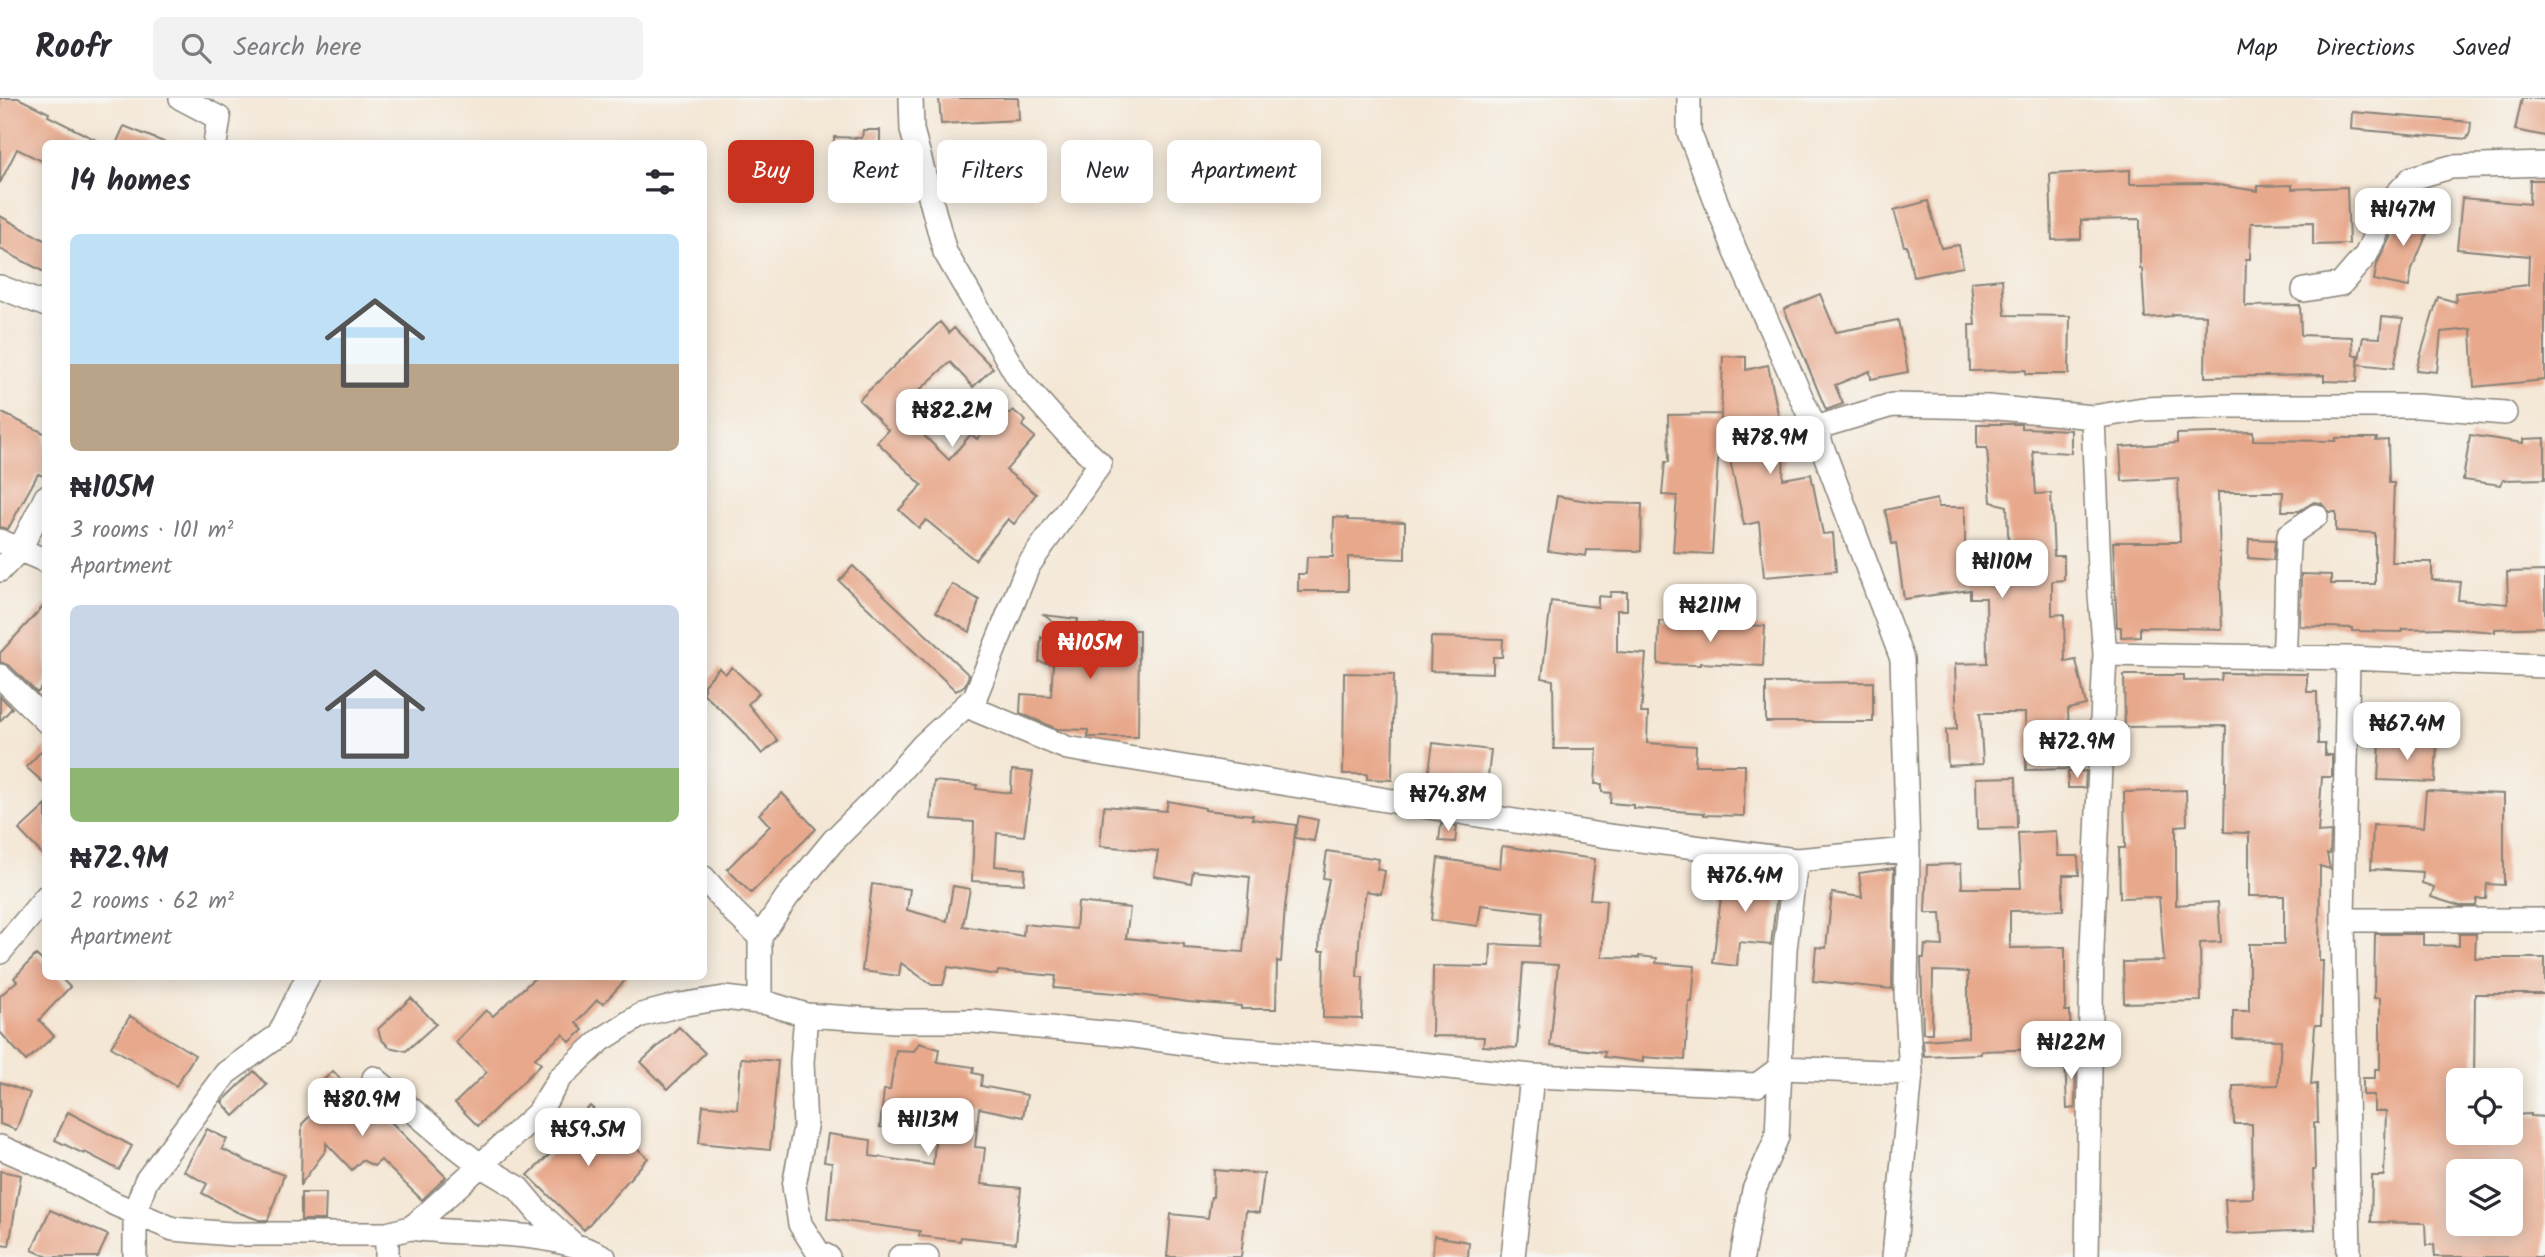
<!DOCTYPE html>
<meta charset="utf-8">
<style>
body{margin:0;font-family:Kalam,sans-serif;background:#f2f2f3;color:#2b2b33;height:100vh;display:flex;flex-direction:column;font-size:26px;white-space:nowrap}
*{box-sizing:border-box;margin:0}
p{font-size:23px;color:#7c7c81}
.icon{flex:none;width:38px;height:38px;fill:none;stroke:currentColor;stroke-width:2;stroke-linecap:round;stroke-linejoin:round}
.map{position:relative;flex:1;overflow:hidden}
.panel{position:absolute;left:42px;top:42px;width:665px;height:840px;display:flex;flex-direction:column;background:#fff;border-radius:10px;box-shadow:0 4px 18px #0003}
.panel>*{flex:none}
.hud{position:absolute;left:728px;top:42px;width:665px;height:63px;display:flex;gap:14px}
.fabs{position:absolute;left:2446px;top:970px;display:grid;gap:14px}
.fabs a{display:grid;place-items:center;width:77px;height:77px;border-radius:10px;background:#fff;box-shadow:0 4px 18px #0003;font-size:35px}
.price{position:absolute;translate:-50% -60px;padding:0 16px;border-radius:14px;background:#fff;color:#222;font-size:23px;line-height:46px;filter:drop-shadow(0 2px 4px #0008)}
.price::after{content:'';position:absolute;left:50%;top:42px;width:21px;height:16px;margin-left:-10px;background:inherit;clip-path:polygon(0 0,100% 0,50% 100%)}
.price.on{background:#c8321e;color:#fff}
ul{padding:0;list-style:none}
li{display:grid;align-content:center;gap:14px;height:371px;padding:0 28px}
li span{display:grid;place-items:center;height:217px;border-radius:10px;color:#555}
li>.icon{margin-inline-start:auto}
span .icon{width:126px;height:126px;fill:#fffc;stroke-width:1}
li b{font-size:30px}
h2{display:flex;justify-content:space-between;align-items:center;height:84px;padding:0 28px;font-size:30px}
.tag{padding:0 24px;border-radius:10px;background:#fff;box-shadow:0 4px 18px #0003;font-size:24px;line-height:63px}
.tag.on{background:#c8321e;color:#fff}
header{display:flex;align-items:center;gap:42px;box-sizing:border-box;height:98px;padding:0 35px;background:#fff;border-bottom:2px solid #e1e1e2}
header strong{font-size:33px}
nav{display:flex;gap:38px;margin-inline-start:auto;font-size:24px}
.search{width:490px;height:63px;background:#f2f2f3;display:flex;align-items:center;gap:18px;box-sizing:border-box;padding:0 24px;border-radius:10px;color:#7c7c81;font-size:26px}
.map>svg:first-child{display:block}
.building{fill:#e8a88b;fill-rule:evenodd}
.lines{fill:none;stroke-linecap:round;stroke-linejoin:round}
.minor-casing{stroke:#888278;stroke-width:26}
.minor{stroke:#fff;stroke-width:23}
</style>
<header>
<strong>Roofr</strong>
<div class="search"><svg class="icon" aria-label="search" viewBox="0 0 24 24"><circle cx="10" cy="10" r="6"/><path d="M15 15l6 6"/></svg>Search here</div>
<nav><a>Map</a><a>Directions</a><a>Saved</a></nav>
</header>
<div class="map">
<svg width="2545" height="1159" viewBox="0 0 2545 1159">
<rect width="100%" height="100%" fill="#f6f6f2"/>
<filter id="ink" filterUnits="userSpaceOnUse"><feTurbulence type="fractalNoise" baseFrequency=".0143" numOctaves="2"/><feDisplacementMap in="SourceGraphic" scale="14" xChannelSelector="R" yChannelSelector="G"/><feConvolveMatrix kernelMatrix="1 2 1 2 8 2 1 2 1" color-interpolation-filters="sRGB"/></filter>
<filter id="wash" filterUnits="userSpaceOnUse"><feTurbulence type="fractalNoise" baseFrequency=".00686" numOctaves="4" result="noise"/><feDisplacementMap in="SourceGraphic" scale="28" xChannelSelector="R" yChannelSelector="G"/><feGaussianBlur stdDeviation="1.57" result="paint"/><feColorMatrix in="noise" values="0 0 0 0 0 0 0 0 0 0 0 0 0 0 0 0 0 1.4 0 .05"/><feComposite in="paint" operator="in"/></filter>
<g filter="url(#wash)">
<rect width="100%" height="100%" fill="#f4e7d5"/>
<g id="blocks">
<path class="building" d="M0,0H18L49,15L48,18L104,46H46V65L17,51L0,85Z
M939,0H1018L1019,22L941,26Z
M2522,0H2545V38L2515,32Z
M2352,14L2471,24L2470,34L2467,41L2351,31Z
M124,28L166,45V46H116Z
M863,32H880V58H834V39L862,40Z
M2130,72V86L2205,85L2258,93V88L2292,87V91L2347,89L2349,146L2313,147V124L2251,125L2250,161H2246L2245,208L2300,207L2301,237L2352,239L2353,257H2358V266L2363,239L2380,240L2382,219L2403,221L2394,270L2358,266L2357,284L2324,283V277L2205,279L2206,217L2172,216V218L2145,220L2142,171H2140V121L2081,122V141L2052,142L2050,76Z
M2530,82H2545V282L2474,289L2471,231L2441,234L2437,274L2416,272L2438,199L2456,204L2455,195L2528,187L2529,158L2457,151L2462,100L2529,106Z
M1928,103L1941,150L1959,147L1963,169L1913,179L1907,148H1904L1894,112Z
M2406,107L2434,119L2412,171L2409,189L2374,182L2377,166Z
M0,118L46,143V175L0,151Z
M2002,181L2005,217L2070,218L2069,276H2026V272L1970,273L1969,227H1975L1971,184Z
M1820,196L1836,234L1898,222L1908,274L1871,281L1870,273L1835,287L1843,306L1826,312L1784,211Z
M940,224L949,235L954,230L993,270L973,289L950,264L898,312L949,362L971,336L977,341L1003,310L1009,316L1013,312L1026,323L1022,328L1035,339L1006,372L1036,396L1014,426L1008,421L975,462L926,422L919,430L899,412L922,387L877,344L888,332L859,302Z
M1723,258L1746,259V272L1768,267L1780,325H1785L1783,381L1811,376L1823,436L1833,435L1836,473L1764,479L1759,424L1744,427L1721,320Z
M0,314L46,336V379L38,376L8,431L0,429Z
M1721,316L1712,456L1673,454L1677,398L1662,397L1665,364H1669L1668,317Z
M1977,326H2021V330L2071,332V355L2033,353L2036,396L2051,395L2054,458H2064V482L2052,483V517L2064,516L2065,564L2076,562L2086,607L2068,611L2070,671L2026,672L2025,615H1980L1983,666L1948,668L1946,632L1957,631L1955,566L1987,565L1986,500H1970V492L1904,501L1896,445L1892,446L1885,412L1937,401L1938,409H1965V459L2009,458L2007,408L1991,404L1987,350H1977Z
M2253,334V342L2336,343V340H2377L2376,343L2388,342L2389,385H2394L2391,464H2432V482L2460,484L2458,502L2508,506L2507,474L2545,473V529L2495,531V534L2446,530L2403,531L2402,534L2352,533V530L2300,528L2301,476L2331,477V486H2375V435L2336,433V414H2329L2321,405L2314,404L2299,413H2282L2283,394H2218L2222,531L2140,529V538L2121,539V529H2117L2113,444H2180L2178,380L2122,383L2120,349L2177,345V336Z
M2470,337L2523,345V341L2545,340V381L2503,382L2501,387L2463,382Z
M1557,398L1599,405L1642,406L1641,453L1587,452L1586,458L1548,453Z
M1334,419L1348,420V422L1405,424V461L1348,459V493H1298V476H1306L1307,459H1333Z
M2249,441L2275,442L2273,462L2248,460Z
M853,468L969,577L965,587L956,593L839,483Z
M952,486L979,502L970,534L936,514Z
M1611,494H1627V512H1617V554L1646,556L1641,615H1648L1647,645L1696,648L1695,667H1745L1744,718L1704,717V715L1633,710V707L1610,705L1611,695L1602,694V686H1595L1597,651H1554L1553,582L1542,580L1551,503L1598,509V498L1610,499Z
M46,505V585L37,595L10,568L0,564V555Z
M1044,517L1078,521L1077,527H1121L1124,532H1139L1138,639H1088V632L1057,631L1020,615L1021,596L1051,598L1053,566L1039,564L1041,539L1061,550L1070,537Z
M1659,523L1765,528L1763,568L1700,565V567L1658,566Z
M1431,539L1503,541L1502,559H1493V575L1430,573Z
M732,569L759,595L748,606L778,643L762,656L743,633L704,596V587L719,570L725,576Z
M1344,575L1394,576L1392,682L1367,681V676H1343Z
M2222,575L2307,576V594H2317L2318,646H2325V657H2332V679H2322L2318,735L2331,734L2330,756H2327L2330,771L2320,768L2319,863H2323L2321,927H2315L2311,987L2317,986L2318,1025H2314L2315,1072H2313L2315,1132L2227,1136L2225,1101L2253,1100L2252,1026H2234L2233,988L2278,987L2281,942L2233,941V913H2249V846H2284V798H2249V735L2224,734L2226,628L2125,629L2124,577H2184V583L2221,582Z
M1873,584V624H1766V585Z
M0,598L12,610L0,623Z
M2380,644L2437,646L2435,684L2378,682Z
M1433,645L1491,652L1487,687L1428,679Z
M46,648V687L26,669Z
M1012,672L1033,674L1024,738L997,735L995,768L1025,771L1024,786L972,783L974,724L931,721L934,683L977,687L976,691L1011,695Z
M2086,673L2085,690H2068V674Z
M2016,679L2017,730L1977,731L1976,680Z
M2186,692L2187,727L2176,728V807L2218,804L2221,844L2200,845L2201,903L2124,905L2123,864L2164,863L2159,799L2120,800L2119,750H2125L2124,694Z
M2426,693L2504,696V787L2487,786L2486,801H2477L2476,808H2460L2431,799L2434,789L2422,785L2423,774L2371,771L2373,727L2423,729Z
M782,695L816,731L751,795L727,771L770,728L759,716Z
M1168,703L1205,710V712L1253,717L1252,721L1296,727L1285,809L1281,864L1277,863L1276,911H1241V908L1188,904L1139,897L1054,890L1056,878L998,873L997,877L948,869L943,887H932L901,865L899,878L862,873L872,786L910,791L907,812L947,823L953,788L970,791L963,828L1023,838L1024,826L1076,831L1078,804L1130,810L1126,840L1184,846V850L1243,854L1250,779L1193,773L1191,785L1154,778L1158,753L1100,748L1104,708L1166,713Z
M46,707V760L19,732Z
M1299,718L1318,722L1314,743L1295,740Z
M1441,726L1457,728L1455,744L1439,743Z
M2056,733L2058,758H2078L2079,777H2063V812L2010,813V850L2065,849V913H2070L2071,950L1981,953V956L1924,958L1923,942L1968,939V874L1933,873L1932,935H1923L1921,860H1924L1925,847L1943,848L1941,815H1925L1927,767L1961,766L1962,790H2021L2018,735Z
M1502,748L1595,761L1590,801L1606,802L1602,859L1639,860V858L1657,860L1656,865L1695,868L1692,904H1689L1685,962L1643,959V964L1604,959L1605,954L1550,948L1558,867L1523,865L1517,950L1483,948L1484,939L1432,938L1433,868L1490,869L1491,846L1539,848L1542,814L1481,807L1478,828L1431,822L1438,760L1500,770Z
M1327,753L1379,761L1377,771L1385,773L1381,796L1366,793L1360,829L1357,879H1363L1362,921L1323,920L1324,853H1319L1320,828L1329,781L1323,780Z
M1894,770L1892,891L1813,883L1816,849L1826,850L1832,795L1862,799L1859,775Z
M1724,774L1779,779L1771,847L1739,844L1737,868L1713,865Z
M2375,836H2423V847L2459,848V836H2476L2475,860H2545V896H2475L2474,982H2459V1034H2511V1017L2531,1016V1018L2545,1019V1159H2435L2434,1147H2426L2425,1125L2371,1124L2372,1078H2384L2386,1013H2374V997H2363V980H2375V971H2380V900H2374ZM2511,1068V1131H2468L2469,1125H2459V1073H2473L2477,1069Z
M36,857L46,866V878H59L70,889L39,922L54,938L26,963L0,934V898L17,883L14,880Z
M537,878H629L603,906L597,902L576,925L583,932L570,944L563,936L535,960L541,966L478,1028L455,1005L487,974L455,944L486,912L493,918Z
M411,900L436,926L406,953L389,949L381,941L378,931Z
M130,918L195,957L176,988L111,949Z
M679,929L705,955L668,991L641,964Z
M919,945L939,951L937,964L974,969L973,975L982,977L981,988L1027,997L1023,1019L979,1010L975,1049L985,1050L981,1086L1021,1090L1016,1145L961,1139L960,1143L919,1138L920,1133L827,1121L832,1065L824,1064L828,1036L871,1042L870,1058L933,1067L936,1034L880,1029L884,992H890L896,952L914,953Z
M2076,958L2075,1010L2067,1011L2065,959Z
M741,960L778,963L770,1052L699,1045L703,1007L737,1011Z
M254,973L267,987L234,1018L222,1004Z
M333,973L375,1017L379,1012L446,1079L422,1102L381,1062L374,1068L362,1062L352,1072L326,1045V1052L301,1086L302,1026L321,1007L309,996Z
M0,984L30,995L16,1032L0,1026Z
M590,1008L648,1060L584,1132L528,1077L569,1038L566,1034Z
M68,1014L132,1048L119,1072L85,1054L84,1056L55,1042Z
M207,1031L227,1041L222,1051L248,1064L284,1077L268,1122H259L237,1114L202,1095L207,1086L184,1073Z
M1214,1072L1264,1076L1259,1115L1246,1113L1241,1159H1167L1171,1116L1208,1120L1211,1099H1213Z
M0,1073L21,1077L9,1148L0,1147Z
M301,1095H326L325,1122H301Z
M50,1112L108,1137L98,1159H48L32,1152Z
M1434,1138L1469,1144L1468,1159H1432Z"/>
</g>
</g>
<g filter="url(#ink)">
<use href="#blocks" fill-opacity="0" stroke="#888278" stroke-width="2"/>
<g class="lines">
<g class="minor-casing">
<path id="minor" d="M181,0L219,20L215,46
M911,0L912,32L945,154L1019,281L1065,333L1100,366L1028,468L975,599L976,612L1067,650L1601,737L1796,762L1908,752
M1689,0V34L1735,152L1815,330L1902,561L1908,752L1906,895L1911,975L1894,1159
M0,189L46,207
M2304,192L2341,186L2366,157L2392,101L2412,80L2451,69L2545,66
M1815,330L1892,307L1988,309L2093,319L2143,311L2230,308H2418L2505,315
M0,443L46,463
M0,472L20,451L46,399
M2105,556L2348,560L2545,568
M2284,559C2287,519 2285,478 2289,437L2316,418
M2348,560L2343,822L2349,1159
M0,578L46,623
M704,780L733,813L760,839
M2343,822H2545
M0,854L46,799
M760,904V839L787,799L833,743L879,697L922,648L975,599
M806,917L802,964L805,1029L794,1088L800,1126L818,1154L828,1159
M374,980L445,1040L480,1067L517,1089L539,1115L574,1147
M0,1049L52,1072L115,1106L173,1131L231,1136H387L410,1130L417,1125L538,1015L560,980L601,942L641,917L680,907L724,900L767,905L806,917L895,923H973L1127,937L1221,950L1383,962L1532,978L1757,987L1780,970L1911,975
M410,1130C473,1138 547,1130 604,1159
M135,1159V1114L146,1083L226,975L279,937L308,878
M387,1159V1136
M900,1159H927
M1513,1159L1532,978
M1742,1159L1754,1092L1777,1039L1785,851L1796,762
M2087,1159L2092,850L2105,556L2100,497L2093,319"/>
</g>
<use href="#minor" class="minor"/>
</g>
</g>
</svg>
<div class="fabs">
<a><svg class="icon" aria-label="locate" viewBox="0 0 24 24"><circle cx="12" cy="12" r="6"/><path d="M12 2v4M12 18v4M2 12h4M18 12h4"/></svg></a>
<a><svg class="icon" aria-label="layers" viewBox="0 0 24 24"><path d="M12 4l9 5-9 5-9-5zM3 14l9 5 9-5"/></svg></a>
</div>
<b class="price" style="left:2403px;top:150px">₦147M</b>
<b class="price" style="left:952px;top:351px">₦82.2M</b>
<b class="price" style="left:1770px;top:378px">₦78.9M</b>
<b class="price" style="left:2002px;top:502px">₦110M</b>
<b class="price" style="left:1710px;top:546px">₦211M</b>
<b class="price on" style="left:1090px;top:583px">₦105M</b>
<b class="price" style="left:2407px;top:664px">₦67.4M</b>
<b class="price" style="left:2077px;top:682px">₦72.9M</b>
<b class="price" style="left:1448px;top:735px">₦74.8M</b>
<b class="price" style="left:1745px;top:816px">₦76.4M</b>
<b class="price" style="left:2071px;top:983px">₦122M</b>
<b class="price" style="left:362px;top:1040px">₦80.9M</b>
<b class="price" style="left:928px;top:1060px">₦113M</b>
<b class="price" style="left:588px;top:1070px">₦59.5M</b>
<div class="hud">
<a class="tag on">Buy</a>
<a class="tag">Rent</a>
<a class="tag">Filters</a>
<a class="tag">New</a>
<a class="tag">Apartment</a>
</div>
<section class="panel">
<h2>14 homes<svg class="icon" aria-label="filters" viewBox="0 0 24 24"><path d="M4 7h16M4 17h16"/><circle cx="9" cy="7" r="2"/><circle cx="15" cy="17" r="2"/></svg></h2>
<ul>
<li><span style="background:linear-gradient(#bfe0f5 60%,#b9a48a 0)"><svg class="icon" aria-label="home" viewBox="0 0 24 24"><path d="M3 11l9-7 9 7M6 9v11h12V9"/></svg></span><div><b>₦105M</b><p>3 rooms · 101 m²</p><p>Apartment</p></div></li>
<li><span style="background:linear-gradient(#c9d6e8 75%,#8fb573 0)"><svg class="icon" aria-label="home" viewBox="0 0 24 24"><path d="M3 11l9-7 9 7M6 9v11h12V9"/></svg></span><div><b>₦72.9M</b><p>2 rooms · 62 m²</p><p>Apartment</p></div></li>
</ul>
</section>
</div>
